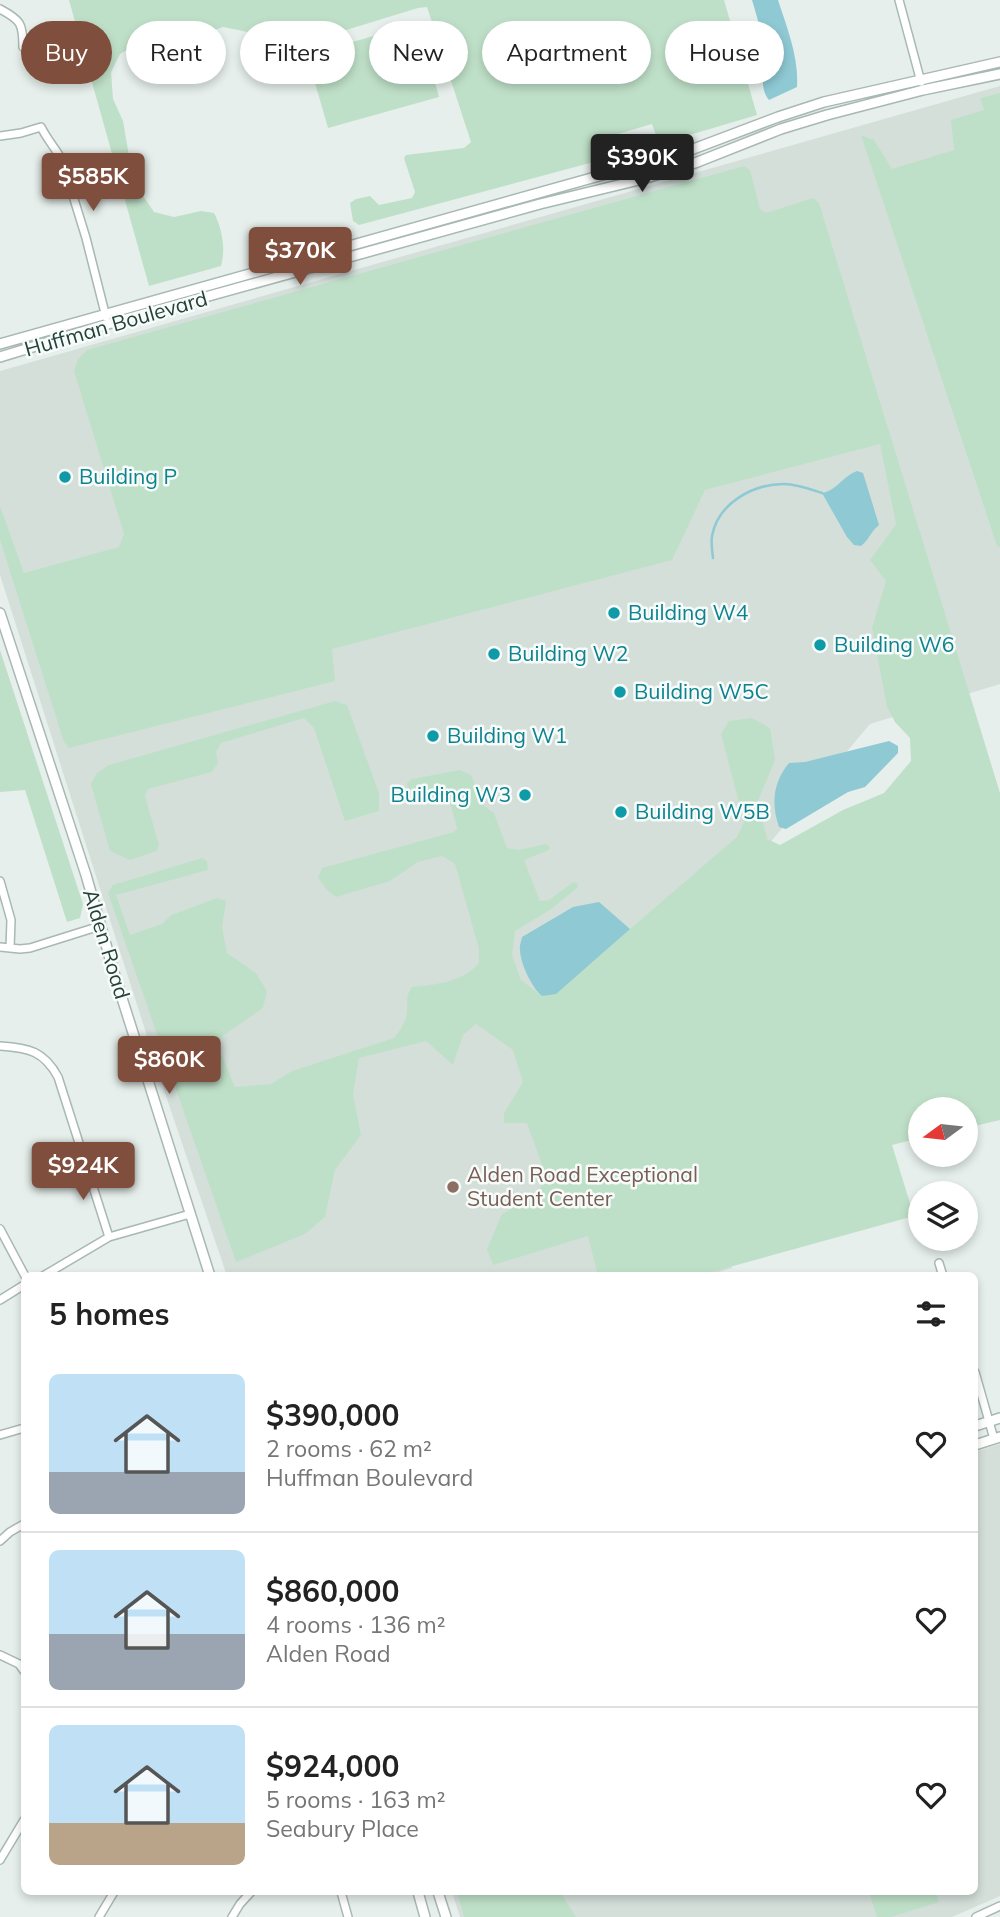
<!DOCTYPE html>
<meta charset="utf-8">
<style>
body{margin:0;font-family:Mulish,sans-serif;background:#f2f2f2;color:#222;height:100vh;display:flex;flex-direction:column;font-size:26px;white-space:nowrap}
*{box-sizing:border-box;margin:0}
p{font-size:23px;color:#767676}
.icon{flex:none;width:38px;height:38px;fill:none;stroke:currentColor;stroke-width:2;stroke-linecap:round;stroke-linejoin:round}
.map{position:relative;flex:1;overflow:hidden}
.side{position:absolute;left:21px;top:1272px;width:957px;height:623px;display:flex;flex-direction:column;background:#fff;border-radius:10px;box-shadow:0 4px 10px #0003}
.side>*{flex:none}
.hud{position:absolute;left:21px;top:21px;width:959px;height:63px;display:flex;gap:14px}
.needle{width:46px;rotate:255deg}
.fabs{position:absolute;left:908px;top:1097px;display:grid;gap:14px}
.fabs a{display:grid;place-items:center;width:70px;height:70px;border-radius:50%;background:#fff;box-shadow:0 4px 10px #0003;font-size:35px}
.price{position:absolute;translate:-50% -60px;padding:0 16px;border-radius:7px;background:#804e3d;color:#fff;font-size:23px;line-height:46px;filter:drop-shadow(0 2px 4px #0008)}
.price::after{content:'';position:absolute;left:50%;top:42px;width:21px;height:16px;margin-left:-10px;background:inherit;clip-path:polygon(0 0,100% 0,50% 100%)}
.price.on{background:#222;color:#fff}
ul{padding:0;list-style:none}
li{display:flex;align-items:center;gap:21px;height:175px;padding:0 28px}
li+li{border-top:2px solid #e0e0e0}
li span{display:grid;place-items:center;flex:none;width:196px;height:140px;border-radius:10px;color:#555}
li>.icon{margin-inline-start:auto}
span .icon{width:84px;height:84px;fill:#fffc;stroke-width:1}
li b{font-size:30px}
h2{display:flex;justify-content:space-between;align-items:center;height:84px;padding:0 28px;font-size:30px}
.chip{padding:0 24px;border-radius:32px;background:#fff;box-shadow:0 4px 10px #0003;font-size:24px;line-height:63px}
.chip.on{background:#804e3d;color:#fff}
.map>svg:first-child{display:block}
.built{fill:#d4dfda}
.green{fill:#bfe0c8}
.water{fill:#8ec9d4}
.lines{fill:none;stroke-linecap:round;stroke-linejoin:round}
.stream{stroke:#8ec9d4;stroke-width:2.5}
.minor-casing{stroke:#a8b8b2;stroke-width:10}
.tertiary-casing{stroke:#a8b8b2;stroke-width:12}
.minor{stroke:#fff;stroke-width:7}
.tertiary{stroke:#fff;stroke-width:9}
.culture-dot{fill:#0f9aa8;stroke:#f7fbf9;stroke-width:2.5}
.education-dot{fill:#8d6e63;stroke:#f7fbf9;stroke-width:2.5}
.labels{text-anchor:middle;stroke-width:5;stroke-linejoin:round;paint-order:stroke}
.street-label{font-size:21px;fill:#24423a;stroke:#f7fbf9}
.culture-label{font-size:21px;fill:#0d838f;stroke:#f7fbf9;text-anchor:start}
.education-label{font-size:21px;fill:#785e54;stroke:#f7fbf9;text-anchor:start}
</style>
<div class="map">
<svg width="1000" height="1917" viewBox="0 0 1000 1917">
<rect width="100%" height="100%" fill="#e6efeb"/>
<path class="built" d="M1000,86V684L870,724L656,978L732,1268L706,1276H227L169,1105L0,575V371Z
M1000,1444V1896L952,1917H460L452,1892H975V1452Z"/>
<path class="green" d="M69,0H724L757,115L659,144L652,124L611,136L616,156L359,225L353,221L350,203L356,199L370,196L379,205L412,198L415,192L404,158L406,155L464,148L471,142L427,7L418,8L307,42L272,46L248,32L223,27L185,40L137,44L120,54L111,72L113,99L123,121L129,156L137,187L154,212L174,217L201,211L214,213C222,228 226,249 221,266L149,286Z
M419,23L439,97L328,128L307,55Z
M1000,93V547L997,546L861,135L874,140L892,169L954,150L951,120L984,110L980,98Z
M744,166L750,170L760,209L766,213L813,198L819,203L1000,793V1120L966,1128V1110H920V1138L892,1145L914,1216L697,1276H598L588,1236L493,1265L487,1249L502,1214L539,1193L545,1173L527,1123H504V1113L523,1082L513,1050L476,1024L463,1035L453,1065L426,1041L359,1058L353,1094L361,1135L335,1170L325,1217L305,1234L236,1262L108,893L113,885L202,858L207,861L208,870L116,895L130,935L162,924L171,915L217,898L226,901L222,927L227,953L256,973L267,991L263,1008L221,1037L219,1049L235,1087L271,1084L292,1071L394,1038C399,1032 404,1025 406,1017C409,1005 404,997 412,987C437,984 461,983 479,963V949L455,864L442,856L418,862L390,881L336,897L327,890L318,878L322,868L454,832L457,828L448,796L444,794L412,802L409,799L407,783L412,779L460,770L471,775L484,806L494,813L507,848L519,850L546,844L550,847L549,850L524,860L540,901L549,900L573,882L577,883L578,887L550,910L515,931L512,955L521,980L542,996L630,929L737,837L744,822L721,734L729,721L752,718L770,728L775,760L758,801L767,839L780,845L843,810L884,793L911,761L910,738L895,722L887,707L872,628L886,581L870,560L896,524L880,444L705,490L672,560L332,649L335,681L69,748L64,742L0,540V506L24,573L119,547L124,534L74,371L78,359L87,350Z
M0,650L83,904L80,918L67,922L25,790L0,792Z
M335,701L347,705L379,793V811L345,821L314,728L304,718L221,743L216,752L218,763L212,772L148,789L145,796L159,845L157,851L130,860L110,851L91,784L97,773L109,765Z
M457,1892H560L576,1917H464Z
M869,1892H936L939,1902L891,1917H877Z"/>
<path class="water" d="M752,0H778C787,28 799,57 797,87L769,100C757,85 767,68 764,51C762,33 757,17 752,0Z
M857,471L863,473L879,525C871,531 869,540 861,546L854,545L847,537L822,493C836,491 842,477 857,471Z
M889,741L898,746V753L865,787L848,792L786,829L779,827C771,804 773,782 789,763L805,762Z
M599,902L630,929L556,994L542,996C532,988 520,963 520,949C519,947 522,939 522,937L573,907Z"/>
<g class="lines">
<path class="stream" d="M713,558C712,551 711,543 712,536C718,503 753,484 784,484C797,484 810,489 822,493"/>
<g class="minor-casing">
<path id="minor" d="M899,0L921,82
M0,9C21,20 23,24 23,47
M0,136L21,133L41,127C47,139 55,148 62,160L86,238L106,317
M0,881L11,920L10,948
M0,947L20,949L30,948L100,926
M0,1046C29,1048 44,1051 58,1077L109,1237
M0,1229L25,1276
M939,1263L943,1276
M43,1276L109,1237L190,1214
M0,1300L24,1285
M975,1372L994,1439
M0,1435L24,1428
M0,1541L10,1532L24,1524
M0,1655L19,1664L24,1671
M0,1860L24,1820
M341,1892L348,1917
M99,1917L114,1892
M232,1917L240,1904L251,1892
M976,1917L1000,1906"/>
</g>
<g class="tertiary-casing">
<path id="tertiary" d="M0,344L688,151L778,117L824,102L1000,62
M0,357L108,324L540,204L643,179L695,163L781,129L827,115L923,90L1000,74
M0,613L86,875L115,976L210,1276
M975,1426L1000,1418
M975,1445L1000,1437
M418,1892L425,1917
M438,1892L446,1917"/>
</g>
<use href="#minor" class="minor"/>
<use href="#tertiary" class="tertiary"/>
</g>
<g class="culture-dot">
<circle cx="65" cy="477" r="7"/>
<circle cx="614" cy="613" r="7"/>
<circle cx="820" cy="645" r="7"/>
<circle cx="494" cy="654" r="7"/>
<circle cx="620" cy="692" r="7"/>
<circle cx="433" cy="736" r="7"/>
<circle cx="525" cy="795" r="7"/>
<circle cx="621" cy="812" r="7"/>
</g>
<circle class="education-dot" cx="453" cy="1187" r="7"/>
<g class="labels">
<g class="street-label">
<text transform="translate(116 324) rotate(-16)" y="7">Huffman Boulevard</text>
<text transform="translate(106 944) rotate(73)" y="7">Alden Road</text>
</g>
<g class="culture-label">
<text x="79" y="484">Building P</text>
<text x="628" y="620">Building W4</text>
<text x="834" y="652">Building W6</text>
<text x="508" y="661">Building W2</text>
<text x="634" y="699">Building W5C</text>
<text x="447" y="743">Building W1</text>
<text x="511" y="802" text-anchor="end">Building W3</text>
<text x="635" y="819">Building W5B</text>
</g>
<g class="education-label">
<text x="467" y="1182">Alden Road Exceptional<tspan x="467" dy="24">Student Center</tspan></text>
</g>
</g>
</svg>
<div class="fabs">
<a><svg class="needle" viewBox="-14 -14 28 28"><path d="M0-13l5 13h-10z" fill="#e53935"/><path d="M0 13l5-13h-10z" fill="#767676"/></svg></a>
<a><svg class="icon" aria-label="layers" viewBox="0 0 24 24"><path d="M12 4l9 5-9 5-9-5zM3 14l9 5 9-5"/></svg></a>
</div>
<b class="price on" style="left:642px;top:194px">$390K</b>
<b class="price" style="left:93px;top:213px">$585K</b>
<b class="price" style="left:300px;top:287px">$370K</b>
<b class="price" style="left:169px;top:1096px">$860K</b>
<b class="price" style="left:83px;top:1202px">$924K</b>
<div class="hud">
<a class="chip on">Buy</a>
<a class="chip">Rent</a>
<a class="chip">Filters</a>
<a class="chip">New</a>
<a class="chip">Apartment</a>
<a class="chip">House</a>
</div>
<section class="side">
<h2>5 homes<svg class="icon" aria-label="filters" viewBox="0 0 24 24"><path d="M4 7h16M4 17h16"/><circle cx="9" cy="7" r="2"/><circle cx="15" cy="17" r="2"/></svg></h2>
<ul>
<li><span style="background:linear-gradient(#bfe0f5 70%,#9aa5b1 0)"><svg class="icon" aria-label="home" viewBox="0 0 24 24"><path d="M3 11l9-7 9 7M6 9v11h12V9"/></svg></span><div><b>$390,000</b><p>2 rooms · 62 m²</p><p>Huffman Boulevard</p></div><svg class="icon" aria-label="heart" viewBox="0 0 24 24"><path d="M12 20l-8-8c-3-5 5-10 8-4 3-6 11-1 8 4z"/></svg></li>
<li><span style="background:linear-gradient(#bfe0f5 60%,#9aa5b1 0)"><svg class="icon" aria-label="home" viewBox="0 0 24 24"><path d="M3 11l9-7 9 7M6 9v11h12V9"/></svg></span><div><b>$860,000</b><p>4 rooms · 136 m²</p><p>Alden Road</p></div><svg class="icon" aria-label="heart" viewBox="0 0 24 24"><path d="M12 20l-8-8c-3-5 5-10 8-4 3-6 11-1 8 4z"/></svg></li>
<li><span style="background:linear-gradient(#bfe0f5 70%,#b9a48a 0)"><svg class="icon" aria-label="home" viewBox="0 0 24 24"><path d="M3 11l9-7 9 7M6 9v11h12V9"/></svg></span><div><b>$924,000</b><p>5 rooms · 163 m²</p><p>Seabury Place</p></div><svg class="icon" aria-label="heart" viewBox="0 0 24 24"><path d="M12 20l-8-8c-3-5 5-10 8-4 3-6 11-1 8 4z"/></svg></li>
</ul>
</section>
</div>
